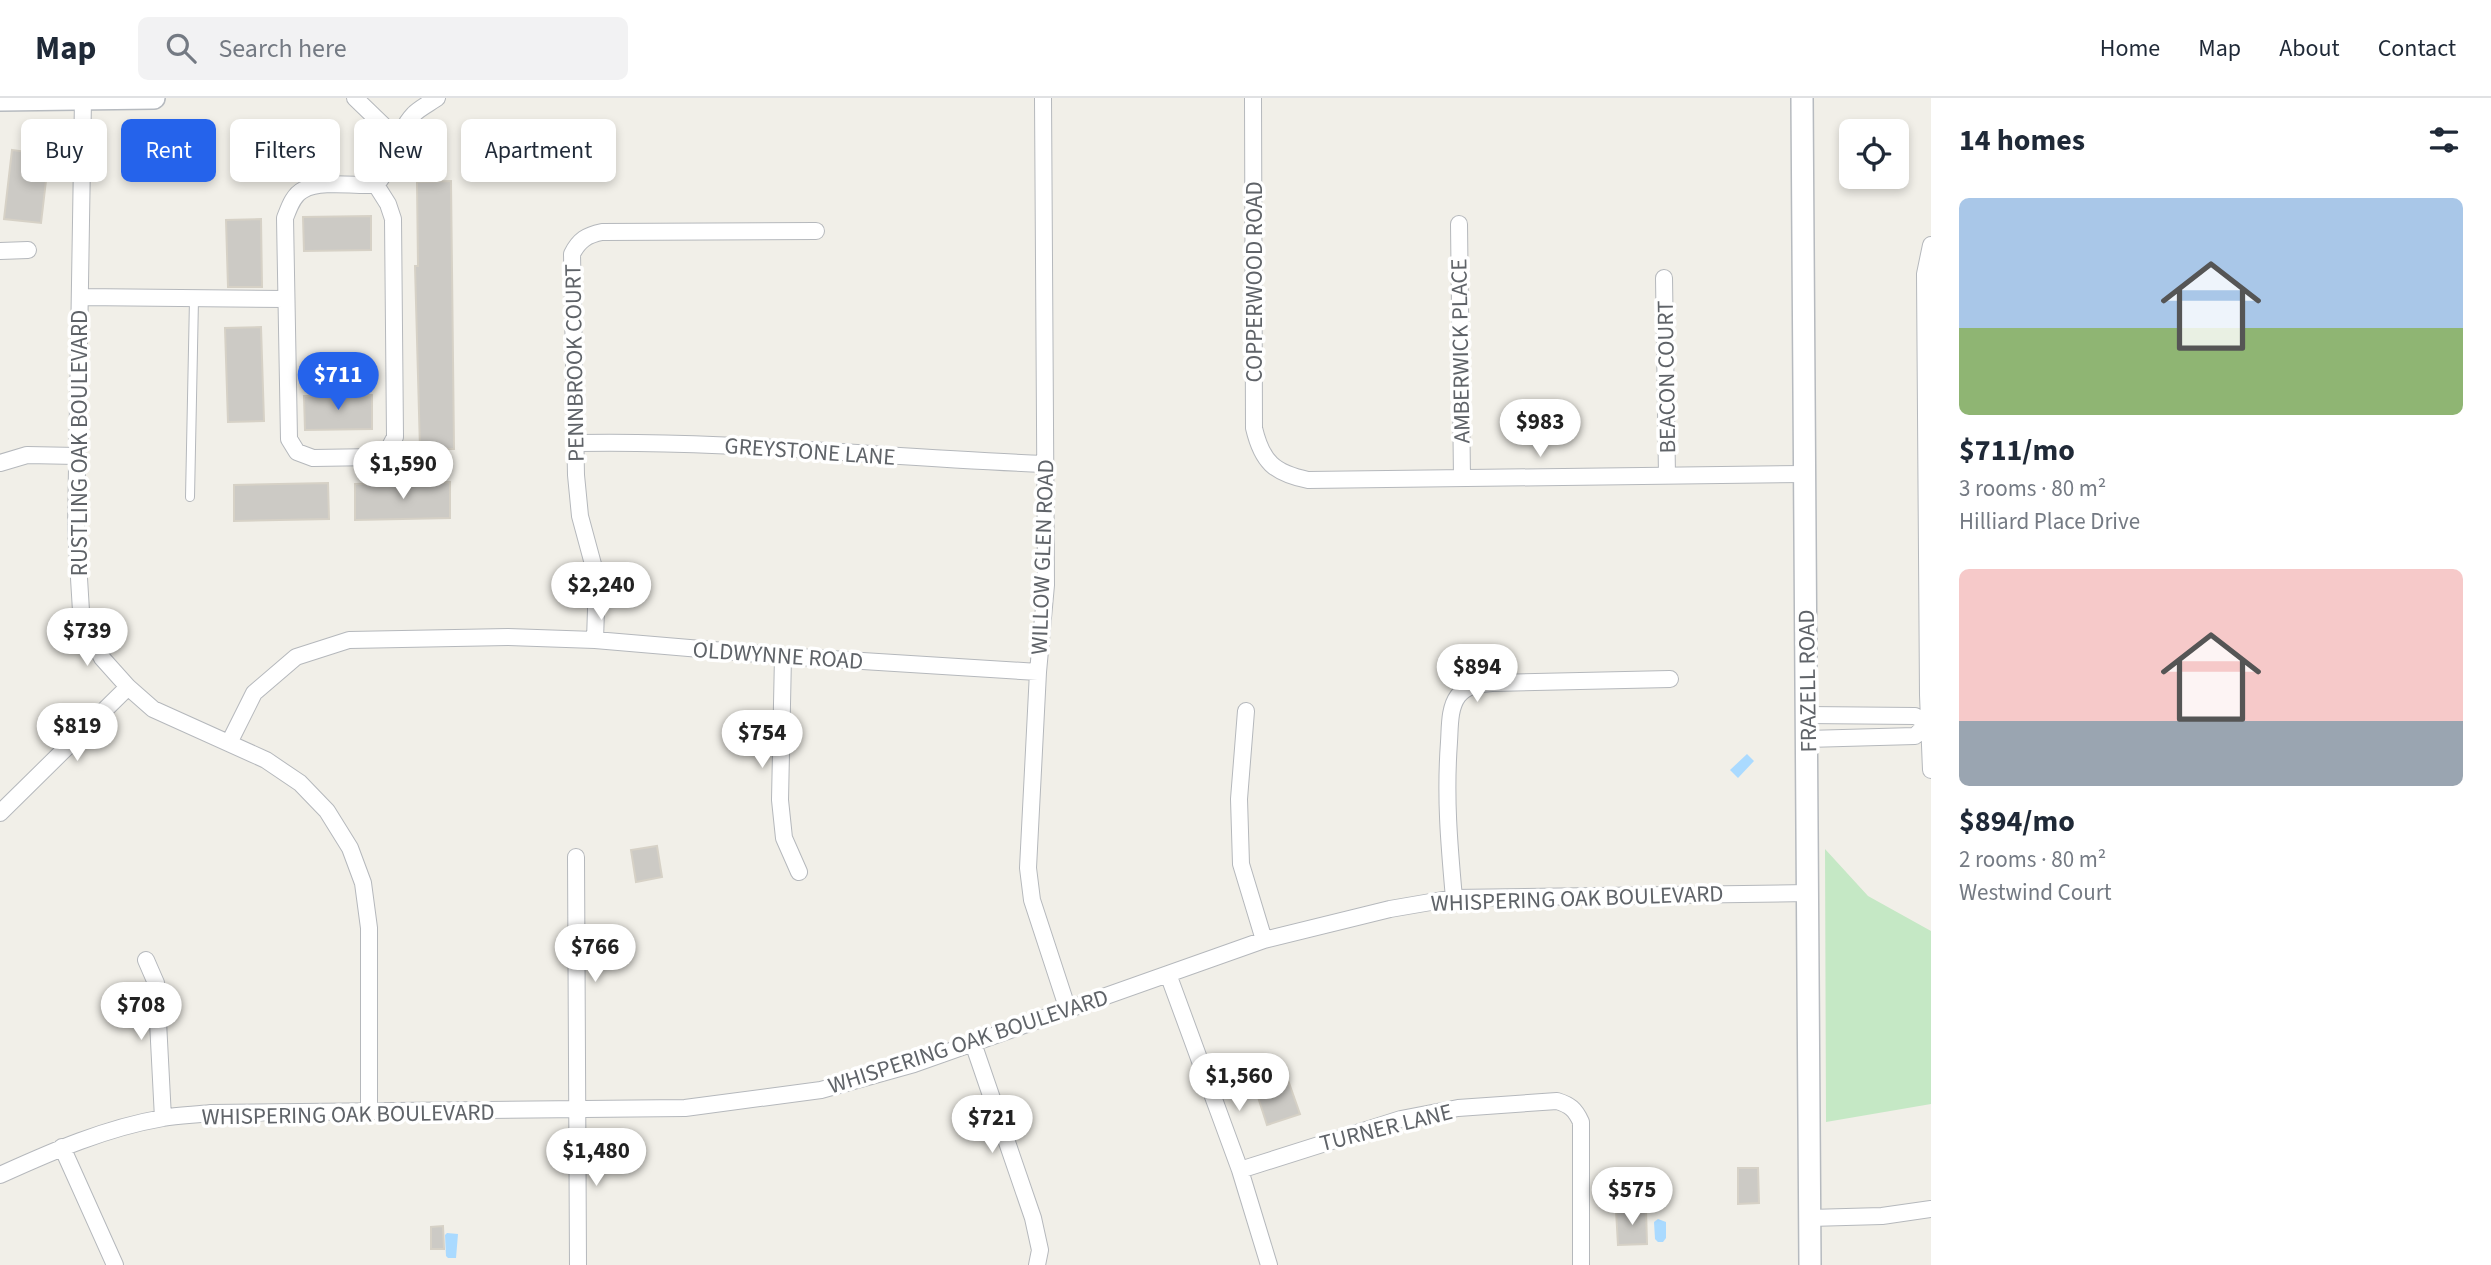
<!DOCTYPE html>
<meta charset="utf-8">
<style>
body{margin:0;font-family:"Source Sans 3",sans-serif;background:#f2f2f3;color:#1f2937;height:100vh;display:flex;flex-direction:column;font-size:26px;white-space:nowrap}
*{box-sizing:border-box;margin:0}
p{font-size:23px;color:#747a83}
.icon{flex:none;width:38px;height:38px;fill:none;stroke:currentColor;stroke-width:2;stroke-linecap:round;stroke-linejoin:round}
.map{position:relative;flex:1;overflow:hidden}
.panel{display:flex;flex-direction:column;background:#fff;width:560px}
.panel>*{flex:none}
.top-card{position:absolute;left:21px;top:21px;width:665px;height:63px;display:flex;gap:14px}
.controls{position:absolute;left:1839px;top:21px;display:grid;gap:14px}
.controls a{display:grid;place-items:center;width:70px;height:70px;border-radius:10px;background:#fff;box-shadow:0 4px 10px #0003;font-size:35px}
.price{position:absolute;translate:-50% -60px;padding:0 16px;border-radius:24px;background:#fff;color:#222;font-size:23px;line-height:46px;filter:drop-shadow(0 2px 4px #0008)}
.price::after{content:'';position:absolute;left:50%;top:42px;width:21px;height:16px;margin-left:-10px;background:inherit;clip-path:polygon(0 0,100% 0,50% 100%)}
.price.active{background:#2563eb;color:#fff}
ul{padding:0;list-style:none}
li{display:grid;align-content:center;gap:14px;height:371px;padding:0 28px}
li span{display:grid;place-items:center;height:217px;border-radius:10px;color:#555}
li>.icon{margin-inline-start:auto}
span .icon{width:126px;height:126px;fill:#fffc;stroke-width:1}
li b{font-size:30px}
h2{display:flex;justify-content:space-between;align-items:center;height:84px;padding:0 28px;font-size:30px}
.chip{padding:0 24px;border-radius:10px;background:#fff;box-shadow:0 4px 10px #0003;font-size:24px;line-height:63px}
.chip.active{background:#2563eb;color:#fff}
header{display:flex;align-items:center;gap:42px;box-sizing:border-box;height:98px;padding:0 35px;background:#fff;border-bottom:2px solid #e0e1e3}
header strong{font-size:33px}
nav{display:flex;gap:38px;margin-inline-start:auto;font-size:24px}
.search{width:490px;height:63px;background:#f2f2f3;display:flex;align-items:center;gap:18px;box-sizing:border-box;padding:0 24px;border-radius:10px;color:#747a83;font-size:26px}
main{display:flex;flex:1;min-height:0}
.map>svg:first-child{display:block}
.green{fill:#c5e8c5}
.water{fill:#aadaff}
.building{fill:#cccac5;stroke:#d6d1c6;stroke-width:2}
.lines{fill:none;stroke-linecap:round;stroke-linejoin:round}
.lane-casing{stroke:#b5b8bc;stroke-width:10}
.street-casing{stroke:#b5b8bc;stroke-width:18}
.secondary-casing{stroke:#b6babf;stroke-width:24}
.lane{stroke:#fff;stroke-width:8}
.street{stroke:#fff;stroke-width:16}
.secondary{stroke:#fff;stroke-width:21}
.labels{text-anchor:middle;stroke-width:7;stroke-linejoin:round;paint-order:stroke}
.street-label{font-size:23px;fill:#5f6368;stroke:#fff}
</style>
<header>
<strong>Map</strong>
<div class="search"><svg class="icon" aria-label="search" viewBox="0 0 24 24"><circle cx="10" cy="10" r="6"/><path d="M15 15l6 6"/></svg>Search here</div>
<nav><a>Home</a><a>Map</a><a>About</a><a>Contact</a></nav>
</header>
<main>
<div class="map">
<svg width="1931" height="1167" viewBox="0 0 1931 1167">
<rect width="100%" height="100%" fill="#f1efe8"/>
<path class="green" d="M1825,751L1868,798L1931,833V1006L1826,1024Z"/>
<path class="water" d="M1747,656L1754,663L1738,680L1730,672Z
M1658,1121L1666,1124V1140L1663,1144H1658L1655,1141L1654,1124Z
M447,1135L458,1136L456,1160H448L446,1158L445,1137Z"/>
<path class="building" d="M12,52L49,57L41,125L4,121Z
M451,83L454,351H420L415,168H418L417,84Z
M371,118V152L304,153L303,119Z
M261,121L262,189H228L226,122Z
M261,229L264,323L228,324L225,230Z
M372,297V331L305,332L304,298Z
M450,384V420L355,422V386Z
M328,385L329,421L234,423V387Z
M657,748L662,779L636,784L631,752Z
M1288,982L1300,1016L1267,1027L1256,993Z
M1738,1070H1758L1759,1105L1738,1106Z
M1646,1111L1647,1146L1618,1147L1616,1112Z
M443,1128L444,1151H431V1129Z"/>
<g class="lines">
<g class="lane-casing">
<path id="lane" d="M190,399L194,201"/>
</g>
<g class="street-casing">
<path id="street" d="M355,0L385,29L394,54
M1043,0L1046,487L1038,574L1028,770L1032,802L1068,912
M1253,0L1254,330C1262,364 1274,375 1308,382L1805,376
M83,1L76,431L81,513L86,528L102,560L128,589L153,611L266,662L300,685L327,713L350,750L363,785L369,830V1014
M376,87L388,106L393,121L395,339L388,352L376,359L313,360L297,354L289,341L285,120C289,110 293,97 303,92C320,82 356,88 376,87C394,66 395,36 414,16C420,10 430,5 437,0
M1459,126L1462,380
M1931,147L1925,176L1928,597L1931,672
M0,153L28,152
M1664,180L1667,378
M80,199L286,201
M575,345C732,342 888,360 1045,366
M0,365L27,357L77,358
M595,542L597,481L580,418L576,377L572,156C579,142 587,137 602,134L816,133
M783,558L780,702L784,740L799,774
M1246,613L1239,701L1241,766L1264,842
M1807,617L1915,618L1928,625
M1807,641L1915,638L1928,625
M229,645L254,595L296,559L349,542L508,539L595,542L783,558L1038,574
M0,715L128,589
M576,759L578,1167
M1454,800C1449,745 1445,699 1449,644C1450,629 1449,610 1458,598C1466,587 1479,586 1492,585L1670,581
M146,862L156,885L163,1020
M1168,876L1240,1072L1269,1167
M973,945L1033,1120L1040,1152L1037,1167
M62,1049L115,1167
M1240,1072L1401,1021L1458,1010L1557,1003C1570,1007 1575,1011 1581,1024V1167
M0,1077C53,1053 105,1030 163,1020C178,1017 195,1017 211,1015L685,1010L821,992L914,966L1264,842L1390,811L1454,800L1809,795
M1810,1120L1882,1118L1931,1111"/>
</g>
<g class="secondary-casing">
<path id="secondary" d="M1802,0L1810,1167
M0,2L154,0"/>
</g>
<use href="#lane" class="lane"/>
<use href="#street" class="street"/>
<use href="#secondary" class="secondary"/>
</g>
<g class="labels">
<g class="street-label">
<text transform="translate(1254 184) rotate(-90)" y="8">COPPERWOOD ROAD</text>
<text transform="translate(1460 253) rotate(-91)" y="8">AMBERWICK PLACE</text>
<text transform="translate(574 265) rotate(-91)" y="8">PENNBROOK COURT</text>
<text transform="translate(1666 279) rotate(-91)" y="8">BEACON COURT</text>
<text transform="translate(79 345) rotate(-90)" y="8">RUSTLING OAK BOULEVARD</text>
<text transform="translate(810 353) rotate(4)" y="8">GREYSTONE LANE</text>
<text transform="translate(1042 459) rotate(-88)" y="8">WILLOW GLEN ROAD</text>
<text transform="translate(778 557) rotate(4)" y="8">OLDWYNNE ROAD</text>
<text transform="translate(1807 583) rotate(-91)" y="8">FRAZELL ROAD</text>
<text transform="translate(1577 800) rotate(-2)" y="8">WHISPERING OAK BOULEVARD</text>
<text transform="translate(968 943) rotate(-18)" y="8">WHISPERING OAK BOULEVARD</text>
<text transform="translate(348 1016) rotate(-1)" y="8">WHISPERING OAK BOULEVARD</text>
<text transform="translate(1386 1029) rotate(-14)" y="8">TURNER LANE</text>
</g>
</g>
</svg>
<div class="controls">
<a><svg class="icon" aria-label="locate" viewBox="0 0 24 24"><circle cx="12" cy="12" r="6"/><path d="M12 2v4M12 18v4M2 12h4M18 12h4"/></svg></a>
</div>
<b class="price active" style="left:338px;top:314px">$711</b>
<b class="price" style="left:1540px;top:361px">$983</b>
<b class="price" style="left:403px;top:403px">$1,590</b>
<b class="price" style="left:601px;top:524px">$2,240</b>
<b class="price" style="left:87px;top:570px">$739</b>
<b class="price" style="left:1477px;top:606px">$894</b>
<b class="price" style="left:77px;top:665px">$819</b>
<b class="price" style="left:762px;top:672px">$754</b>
<b class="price" style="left:595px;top:886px">$766</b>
<b class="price" style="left:141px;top:944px">$708</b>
<b class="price" style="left:1239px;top:1015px">$1,560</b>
<b class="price" style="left:992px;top:1057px">$721</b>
<b class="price" style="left:596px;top:1090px">$1,480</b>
<b class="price" style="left:1632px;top:1129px">$575</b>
<div class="top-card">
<a class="chip">Buy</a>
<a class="chip active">Rent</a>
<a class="chip">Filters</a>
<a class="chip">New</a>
<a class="chip">Apartment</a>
</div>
</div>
<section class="panel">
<h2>14 homes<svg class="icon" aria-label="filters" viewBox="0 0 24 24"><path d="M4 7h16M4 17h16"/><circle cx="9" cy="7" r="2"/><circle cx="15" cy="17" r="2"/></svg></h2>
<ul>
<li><span style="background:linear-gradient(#a9c7e8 60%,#8fb573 0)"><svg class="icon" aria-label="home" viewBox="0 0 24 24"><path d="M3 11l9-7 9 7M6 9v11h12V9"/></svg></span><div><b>$711/mo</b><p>3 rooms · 80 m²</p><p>Hilliard Place Drive</p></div></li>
<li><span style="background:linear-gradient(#f6c9c9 70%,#9aa5b1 0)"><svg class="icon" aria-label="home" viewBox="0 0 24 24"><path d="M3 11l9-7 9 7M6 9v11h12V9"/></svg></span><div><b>$894/mo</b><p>2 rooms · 80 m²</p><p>Westwind Court</p></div></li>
</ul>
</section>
</main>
